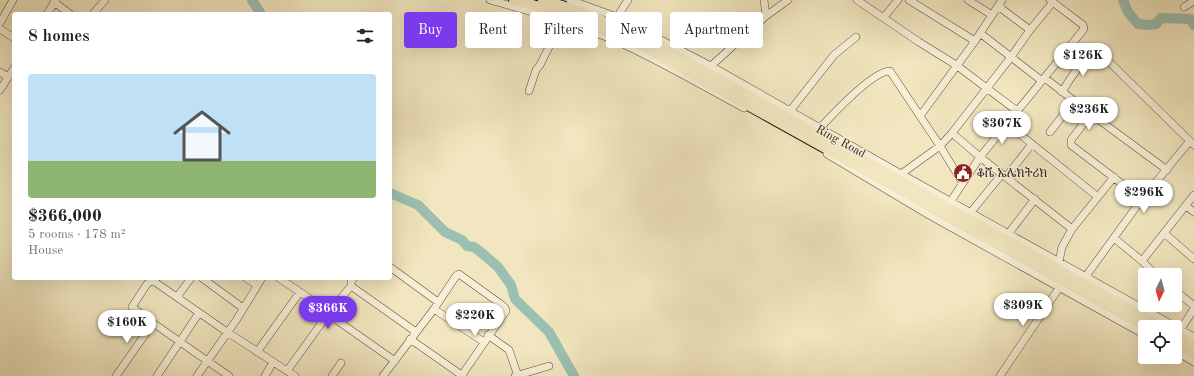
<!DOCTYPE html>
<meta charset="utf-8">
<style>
body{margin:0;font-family:"Old Standard TT","Noto Serif Ethiopic",serif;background:#f6f6f6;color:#222;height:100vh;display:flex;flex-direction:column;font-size:15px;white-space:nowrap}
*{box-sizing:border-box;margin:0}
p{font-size:13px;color:#767676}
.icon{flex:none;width:22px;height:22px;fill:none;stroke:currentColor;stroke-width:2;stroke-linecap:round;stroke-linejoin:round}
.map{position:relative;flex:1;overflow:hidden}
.side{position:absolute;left:12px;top:12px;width:380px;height:268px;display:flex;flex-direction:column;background:#fff;border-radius:4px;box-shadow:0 4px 16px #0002}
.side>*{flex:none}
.guide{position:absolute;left:404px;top:12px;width:380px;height:36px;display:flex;gap:8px}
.needle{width:26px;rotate:185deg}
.controls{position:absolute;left:1138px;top:268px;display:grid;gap:8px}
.controls a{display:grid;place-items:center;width:44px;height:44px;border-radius:4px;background:#fff;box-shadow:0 4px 16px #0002;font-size:20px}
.price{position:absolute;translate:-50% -34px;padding:0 9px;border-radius:14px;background:#fff;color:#222;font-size:13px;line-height:26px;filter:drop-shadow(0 1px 2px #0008)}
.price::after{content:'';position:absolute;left:50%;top:24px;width:12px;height:9px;margin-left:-6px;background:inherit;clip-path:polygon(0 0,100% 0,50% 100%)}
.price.active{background:#7c3aed;color:#fff}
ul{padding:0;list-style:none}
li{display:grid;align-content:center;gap:8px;height:212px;padding:0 16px}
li+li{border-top:1px solid #e0e0e0}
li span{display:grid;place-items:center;height:124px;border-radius:4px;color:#555}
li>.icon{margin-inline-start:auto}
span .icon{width:72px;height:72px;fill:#fffc;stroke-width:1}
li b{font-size:17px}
h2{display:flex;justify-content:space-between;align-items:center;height:48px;padding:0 16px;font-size:17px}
.chip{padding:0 14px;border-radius:4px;background:#fff;box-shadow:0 4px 16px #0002;font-size:14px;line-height:36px}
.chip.active{background:#7c3aed;color:#fff}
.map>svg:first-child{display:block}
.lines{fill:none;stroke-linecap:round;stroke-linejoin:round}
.river{stroke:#9bc0b2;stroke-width:10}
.minor-casing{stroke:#5b4e41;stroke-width:8}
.highway-casing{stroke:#291c17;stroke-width:12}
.minor{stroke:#f6efd5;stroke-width:7}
.highway{stroke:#f1e6bf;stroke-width:10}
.labels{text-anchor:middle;stroke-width:3;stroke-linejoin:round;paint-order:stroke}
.street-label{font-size:12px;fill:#291c17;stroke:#f6efd5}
.poi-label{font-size:12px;fill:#291c17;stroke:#f6efd5;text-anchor:start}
</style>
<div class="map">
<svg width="1194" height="376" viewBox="0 0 1194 376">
<rect width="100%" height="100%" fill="#f1e6bf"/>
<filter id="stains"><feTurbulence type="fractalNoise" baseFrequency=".005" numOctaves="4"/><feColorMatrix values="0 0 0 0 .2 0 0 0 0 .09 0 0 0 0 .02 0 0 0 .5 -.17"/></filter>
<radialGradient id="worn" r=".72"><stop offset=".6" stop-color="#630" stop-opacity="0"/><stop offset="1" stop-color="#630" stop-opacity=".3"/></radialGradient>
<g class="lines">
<path class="river" d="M252,0L261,14
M1123,0L1128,12L1138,24L1149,25L1156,24L1161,18L1190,19L1194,25
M390,193L418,205L445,232L462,240L467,246L474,247L483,254L498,267L511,285L515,299L549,332L574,376"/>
<g class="minor-casing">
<path id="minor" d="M490,0C536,13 582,25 625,45C666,64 705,87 744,108
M570,0L617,17L711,66L894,170L1194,337
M857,0L919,42L956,65L1017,111
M909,0L975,41
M968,0L992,15
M54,2L70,14
M998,6L1030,30
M1184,7L1194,1
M47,14L56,0
M93,14L105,0
M766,16L788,0
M617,17L628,0
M884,17L898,0
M0,23L13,0
M0,29L14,38
M980,33L1042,81
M711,66L766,16L764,0
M0,72L8,77
M1045,78L1091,114L1167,170
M0,90L14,68
M529,91L536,70L540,65L556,33V28L558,20
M1062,92C1068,82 1087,52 1097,50L1194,145
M790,111L834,55L856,37
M1091,114L1071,140V145L1142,199
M920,116L975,41L1002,0
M1007,124L1098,197
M820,128C832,115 873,71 890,71L940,146L962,182
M1050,132L1074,101
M952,133L980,157L1072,229
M827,154L929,215L1145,335
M901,174L940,146L952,133L1011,57L1030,30L1053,2
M1006,177L1032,144
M951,201L980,157L1084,29L1083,25L1050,0
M1186,206L1194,212
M971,212L1002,174
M1009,233L1035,199
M1164,233L1194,259
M1114,238L1142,261L1156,275
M1142,261L1194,195
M1059,262L1062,247L1072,229L1114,177
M390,267L438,302
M1086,276L1142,199L1189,142
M202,278L243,308
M246,278L257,285
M279,278L325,309L328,314L395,361
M351,286L416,332
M1175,290L1194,306L1192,312L1181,329
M177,297L191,278
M434,309L484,342
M488,335L509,350L518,376
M410,339L463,376
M1175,351L1194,362
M257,352L300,292
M287,371L328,314L351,286V281L354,278
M116,376L153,323
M157,376L199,313
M197,376L237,319L262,278
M229,376L153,323L132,307L147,284L151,281L155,282L227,332L295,376
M265,376L273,362
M332,376L341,363
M383,376L434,309L456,276L459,274L502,305L505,308L506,311L462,375
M515,376L549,366
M1000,376L1061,285"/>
</g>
<g class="highway-casing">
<path id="highway" d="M514,0C557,11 599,27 640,45L1147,327
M543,0L587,14L652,42L1161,327
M1175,335L1194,345
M1175,343L1194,353"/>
</g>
<use href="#minor" class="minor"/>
<use href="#highway" class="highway"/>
</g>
<defs>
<g id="civic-disc" transform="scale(1)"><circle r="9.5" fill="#8f2418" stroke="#f6efd5"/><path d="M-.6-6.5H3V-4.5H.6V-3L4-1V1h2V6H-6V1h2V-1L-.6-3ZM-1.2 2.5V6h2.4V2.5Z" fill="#fff"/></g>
</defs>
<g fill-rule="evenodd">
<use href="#civic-disc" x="963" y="173"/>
</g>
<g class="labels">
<g class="street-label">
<text transform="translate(841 141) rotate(29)" y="4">Ring Road</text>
</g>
<g class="poi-label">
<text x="977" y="177">ቆሼ ኤሌክትሪክ</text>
</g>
</g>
<rect width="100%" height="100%" filter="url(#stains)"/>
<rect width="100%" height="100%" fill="url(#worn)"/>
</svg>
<div class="controls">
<a><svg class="needle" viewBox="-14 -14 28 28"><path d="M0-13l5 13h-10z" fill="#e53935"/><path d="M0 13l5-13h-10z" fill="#767676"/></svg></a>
<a><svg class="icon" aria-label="locate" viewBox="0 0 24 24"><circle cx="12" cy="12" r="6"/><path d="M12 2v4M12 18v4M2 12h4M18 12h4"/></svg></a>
</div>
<b class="price" style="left:1083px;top:77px">$126K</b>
<b class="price" style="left:1089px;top:131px">$236K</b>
<b class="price" style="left:1002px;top:145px">$307K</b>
<b class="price" style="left:1144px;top:214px">$296K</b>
<b class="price" style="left:1023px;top:327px">$309K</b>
<b class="price active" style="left:328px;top:330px">$366K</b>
<b class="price" style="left:475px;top:337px">$220K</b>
<b class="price" style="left:127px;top:344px">$160K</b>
<div class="guide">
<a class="chip active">Buy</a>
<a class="chip">Rent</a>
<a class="chip">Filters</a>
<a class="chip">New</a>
<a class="chip">Apartment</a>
</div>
<section class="side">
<h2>8 homes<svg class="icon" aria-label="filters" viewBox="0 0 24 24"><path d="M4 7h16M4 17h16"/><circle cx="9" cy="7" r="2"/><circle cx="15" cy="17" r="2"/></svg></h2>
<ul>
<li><span style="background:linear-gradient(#bfe0f5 70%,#8fb573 0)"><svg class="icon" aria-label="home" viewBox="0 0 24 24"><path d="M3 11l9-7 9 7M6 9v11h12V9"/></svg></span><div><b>$366,000</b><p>5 rooms · 178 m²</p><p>House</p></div></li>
</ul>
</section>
</div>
